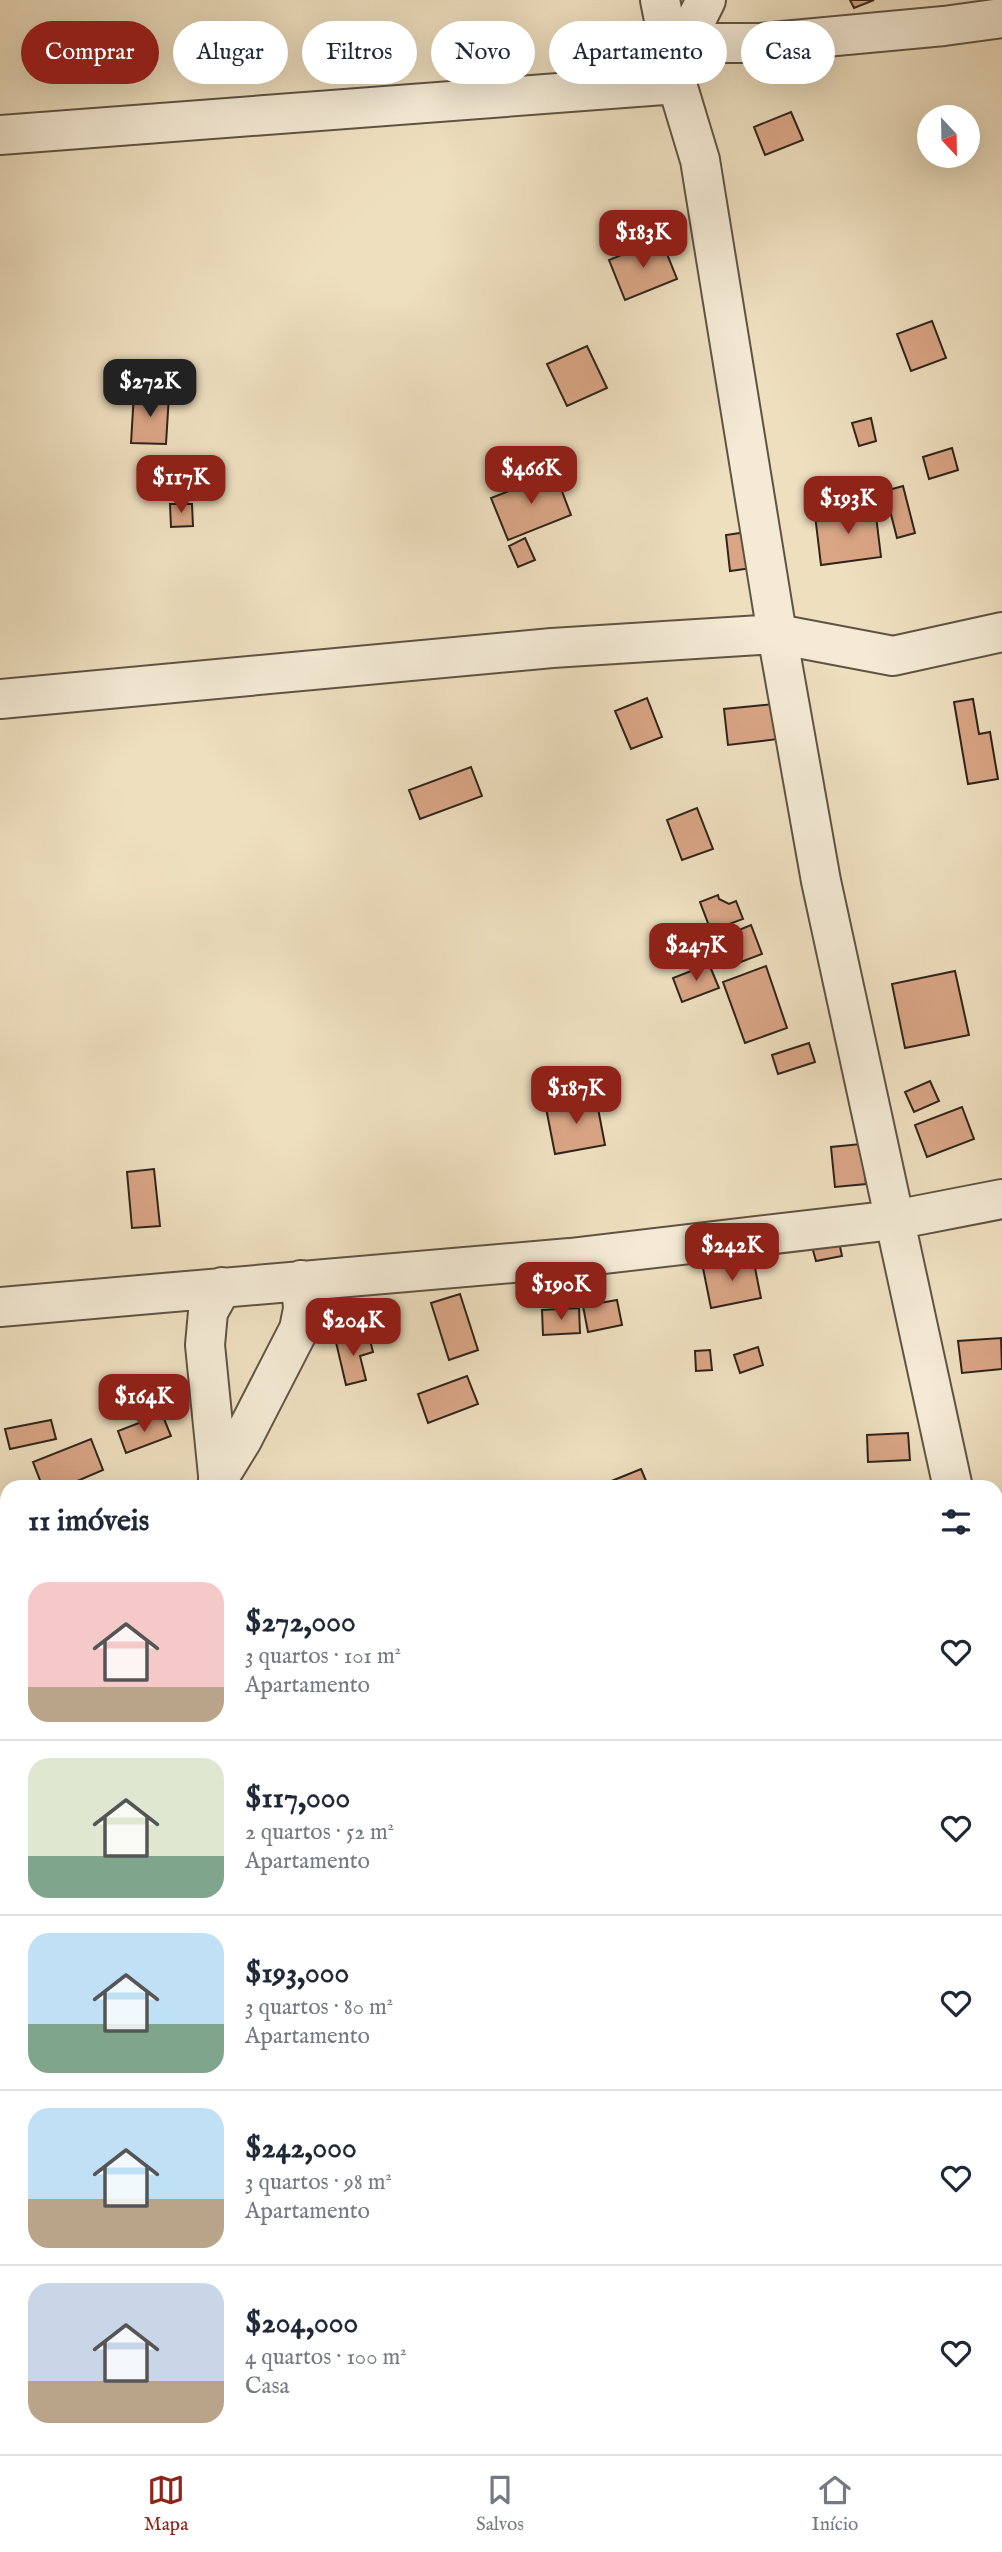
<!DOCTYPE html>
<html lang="pt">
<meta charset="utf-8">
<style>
body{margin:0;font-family:"IM FELL English",serif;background:#f6f6f7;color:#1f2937;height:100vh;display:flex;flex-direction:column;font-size:26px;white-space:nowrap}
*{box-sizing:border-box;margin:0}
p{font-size:23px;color:#747a83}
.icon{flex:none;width:38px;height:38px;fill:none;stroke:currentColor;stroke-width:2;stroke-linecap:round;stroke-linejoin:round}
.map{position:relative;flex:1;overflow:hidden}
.side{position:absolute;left:0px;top:1480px;width:1003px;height:975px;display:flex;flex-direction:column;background:#fff;border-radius:21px 21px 0 0;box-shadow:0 7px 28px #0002}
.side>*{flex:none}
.top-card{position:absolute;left:21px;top:21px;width:961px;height:63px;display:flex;gap:14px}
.needle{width:46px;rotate:158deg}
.controls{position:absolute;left:917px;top:105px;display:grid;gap:14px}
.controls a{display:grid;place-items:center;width:63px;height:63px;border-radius:50%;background:#fff;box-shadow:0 7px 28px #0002;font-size:35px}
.price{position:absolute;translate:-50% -60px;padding:0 16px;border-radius:14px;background:#8f2418;color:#fff;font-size:23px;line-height:46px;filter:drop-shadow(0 2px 4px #0008)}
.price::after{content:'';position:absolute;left:50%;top:42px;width:21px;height:16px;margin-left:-10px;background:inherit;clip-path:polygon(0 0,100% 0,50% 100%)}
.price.active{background:#222;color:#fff}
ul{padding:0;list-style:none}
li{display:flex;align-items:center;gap:21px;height:175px;padding:0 28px}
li+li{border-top:2px solid #e0e1e3}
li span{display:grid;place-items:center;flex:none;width:196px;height:140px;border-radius:21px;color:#555}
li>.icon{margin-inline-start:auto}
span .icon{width:84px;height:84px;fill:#fffc;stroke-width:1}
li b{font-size:30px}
h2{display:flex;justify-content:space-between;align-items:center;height:84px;padding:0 28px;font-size:30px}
.tag{padding:0 24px;border-radius:32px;background:#fff;box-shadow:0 7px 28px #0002;font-size:24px;line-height:63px}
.tag.active{background:#8f2418;color:#fff}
.dock{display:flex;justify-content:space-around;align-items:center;height:98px;border-top:2px solid #e0e1e3;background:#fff;font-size:19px;color:#747a83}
.dock a{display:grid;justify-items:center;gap:4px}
.dock .active{color:#8f2418}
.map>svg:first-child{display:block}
.building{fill:#d9a585;stroke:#2f251b;stroke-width:2}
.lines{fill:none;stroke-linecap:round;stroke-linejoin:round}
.minor-casing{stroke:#5f5444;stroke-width:42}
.minor{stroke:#f4ead5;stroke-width:38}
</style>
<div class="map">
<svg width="1002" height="2454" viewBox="0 0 1002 2454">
<rect width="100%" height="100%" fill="#eedfbf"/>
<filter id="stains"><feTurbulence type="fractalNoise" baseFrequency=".00286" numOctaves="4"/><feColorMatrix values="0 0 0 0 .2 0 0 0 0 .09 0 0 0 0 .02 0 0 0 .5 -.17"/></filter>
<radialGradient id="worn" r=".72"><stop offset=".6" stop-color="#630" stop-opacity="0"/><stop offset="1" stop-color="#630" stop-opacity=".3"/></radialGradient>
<path class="building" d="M850,0H874L854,8Z
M791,112L803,140L765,155L754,127Z
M661,239L677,279L625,300L609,260Z
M932,321L946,358L911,371L897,334Z
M587,346L607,388L567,406L547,364Z
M134,393L169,395L166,444L131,443Z
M871,418L876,441L859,446L852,423Z
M952,448L958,470L929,479L923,457Z
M555,473L571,515L508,540L491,498Z
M903,486L915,533L897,538L885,491Z
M170,504H192L193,526L171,527Z
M875,508L881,557L821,565L815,515Z
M747,532L752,568L730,571L726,535Z
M525,538L535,560L518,567L509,546Z
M647,698L662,737L631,749L615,711Z
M973,699L979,734L990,732L998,779L968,784L954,702Z
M774,704L778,739L728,745L724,709Z
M471,767L482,796L420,819L409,790Z
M697,808L713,849L682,860L667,820Z
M718,895L719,899L729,904L736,901L743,919L729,924L732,933L751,925L762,954L725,968L700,902Z
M709,964L719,988L682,1002L673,978Z
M766,966L787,1028L745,1043L723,982Z
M955,971L969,1035L905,1048L892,984Z
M809,1043L815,1062L778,1074L772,1055Z
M930,1081L939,1101L914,1112L905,1092Z
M596,1098L605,1145L555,1154L546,1108Z
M962,1107L974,1139L927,1157L915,1125Z
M861,1144L866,1184L835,1187L831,1147Z
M154,1169L160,1226L132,1228L127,1172Z
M838,1237L842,1256L816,1261L811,1243Z
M753,1258L761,1298L711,1308L703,1268Z
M545,1272L581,1273L580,1298L544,1297Z
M460,1294L478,1350L449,1360L431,1303Z
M617,1300L622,1325L588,1332L583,1306Z
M579,1308L580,1333L543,1335L542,1310Z
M354,1334L357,1343L370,1340L373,1352L360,1356L366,1380L346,1385L335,1338Z
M1001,1338L1002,1369L962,1373L958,1341Z
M758,1347L763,1365L740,1373L734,1355Z
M710,1350L712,1370L696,1371L695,1351Z
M467,1376L478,1404L428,1423L418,1394Z
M162,1414L171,1436L126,1453L118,1431Z
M51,1420L56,1439L10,1449L5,1429Z
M908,1433L910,1460L868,1462L867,1435Z
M91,1439L103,1470L61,1488H43L33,1462Z
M641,1469L649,1488H594Z"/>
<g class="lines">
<g class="minor-casing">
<path id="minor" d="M660,0L677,84L700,160L777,634L821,881L953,1488
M685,42L706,0
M668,43H760L944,26L1002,18
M0,135L677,84
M0,699L552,648L777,634L893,656L1002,632
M0,1307L570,1258L894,1220L1002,1199
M218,1479L242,1440L299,1329L303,1309L301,1280
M219,1485L205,1345L208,1312L222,1287
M996,1671L1002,1684
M0,1710L7,1712
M0,1840L7,1839
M0,2043L7,2033
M996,2309L1002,2307
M538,2448L541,2454
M655,2454L673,2448"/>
</g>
<use href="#minor" class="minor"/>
</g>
<rect width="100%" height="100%" filter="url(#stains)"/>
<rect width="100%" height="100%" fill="url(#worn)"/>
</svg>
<div class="controls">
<a><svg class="needle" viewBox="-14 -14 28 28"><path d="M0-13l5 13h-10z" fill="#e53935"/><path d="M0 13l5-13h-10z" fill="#747a83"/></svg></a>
</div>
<b class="price" style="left:643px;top:270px">$183K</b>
<b class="price active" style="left:150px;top:419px">$272K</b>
<b class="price" style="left:531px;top:506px">$466K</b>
<b class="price" style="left:181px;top:515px">$117K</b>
<b class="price" style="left:848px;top:536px">$193K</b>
<b class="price" style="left:696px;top:983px">$247K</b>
<b class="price" style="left:576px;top:1126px">$187K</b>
<b class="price" style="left:732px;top:1283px">$242K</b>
<b class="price" style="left:561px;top:1322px">$190K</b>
<b class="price" style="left:353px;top:1358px">$204K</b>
<b class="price" style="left:144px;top:1434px">$164K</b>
<div class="top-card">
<a class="tag active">Comprar</a>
<a class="tag">Alugar</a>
<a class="tag">Filtros</a>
<a class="tag">Novo</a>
<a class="tag">Apartamento</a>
<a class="tag">Casa</a>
</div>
<section class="side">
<h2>11 imóveis<svg class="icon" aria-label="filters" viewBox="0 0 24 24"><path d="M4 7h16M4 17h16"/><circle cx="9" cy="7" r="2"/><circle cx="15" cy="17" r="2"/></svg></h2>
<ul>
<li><span style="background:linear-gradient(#f6c9c9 75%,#b9a48a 0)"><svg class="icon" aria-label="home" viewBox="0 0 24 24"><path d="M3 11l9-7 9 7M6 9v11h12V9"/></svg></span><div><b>$272,000</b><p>3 quartos · 101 m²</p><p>Apartamento</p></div><svg class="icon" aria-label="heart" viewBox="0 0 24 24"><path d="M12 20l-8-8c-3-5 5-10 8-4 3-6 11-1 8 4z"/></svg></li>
<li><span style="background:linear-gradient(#dfe7d0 70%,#7fa58c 0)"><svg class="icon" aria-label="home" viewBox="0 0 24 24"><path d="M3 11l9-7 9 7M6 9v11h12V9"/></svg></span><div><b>$117,000</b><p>2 quartos · 52 m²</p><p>Apartamento</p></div><svg class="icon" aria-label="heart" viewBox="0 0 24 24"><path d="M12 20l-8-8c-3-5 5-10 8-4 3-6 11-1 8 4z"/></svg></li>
<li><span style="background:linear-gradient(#bfe0f5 65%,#7fa58c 0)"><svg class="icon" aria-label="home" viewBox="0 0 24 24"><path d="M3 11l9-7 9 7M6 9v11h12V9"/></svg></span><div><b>$193,000</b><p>3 quartos · 80 m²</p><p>Apartamento</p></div><svg class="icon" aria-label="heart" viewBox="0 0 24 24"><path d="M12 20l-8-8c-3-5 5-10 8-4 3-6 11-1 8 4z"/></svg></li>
<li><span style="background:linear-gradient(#bfe0f5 65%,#b9a48a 0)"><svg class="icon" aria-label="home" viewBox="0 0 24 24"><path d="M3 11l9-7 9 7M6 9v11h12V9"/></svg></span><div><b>$242,000</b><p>3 quartos · 98 m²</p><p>Apartamento</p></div><svg class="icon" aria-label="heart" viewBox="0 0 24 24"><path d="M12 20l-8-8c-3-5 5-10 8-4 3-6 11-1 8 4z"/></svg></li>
<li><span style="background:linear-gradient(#c9d6e8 70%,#b9a48a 0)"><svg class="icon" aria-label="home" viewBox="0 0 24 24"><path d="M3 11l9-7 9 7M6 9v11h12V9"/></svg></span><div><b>$204,000</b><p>4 quartos · 100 m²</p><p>Casa</p></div><svg class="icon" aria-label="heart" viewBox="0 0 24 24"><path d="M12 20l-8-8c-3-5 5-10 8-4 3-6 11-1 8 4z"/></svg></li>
</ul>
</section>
</div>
<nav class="dock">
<a class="active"><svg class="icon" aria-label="map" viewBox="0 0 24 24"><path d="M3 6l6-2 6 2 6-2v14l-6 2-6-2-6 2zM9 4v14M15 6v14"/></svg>Mapa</a>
<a><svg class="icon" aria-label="saved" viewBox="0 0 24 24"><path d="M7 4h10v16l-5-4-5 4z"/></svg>Salvos</a>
<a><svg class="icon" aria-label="home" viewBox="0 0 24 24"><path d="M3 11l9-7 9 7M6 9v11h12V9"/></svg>Início</a>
</nav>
